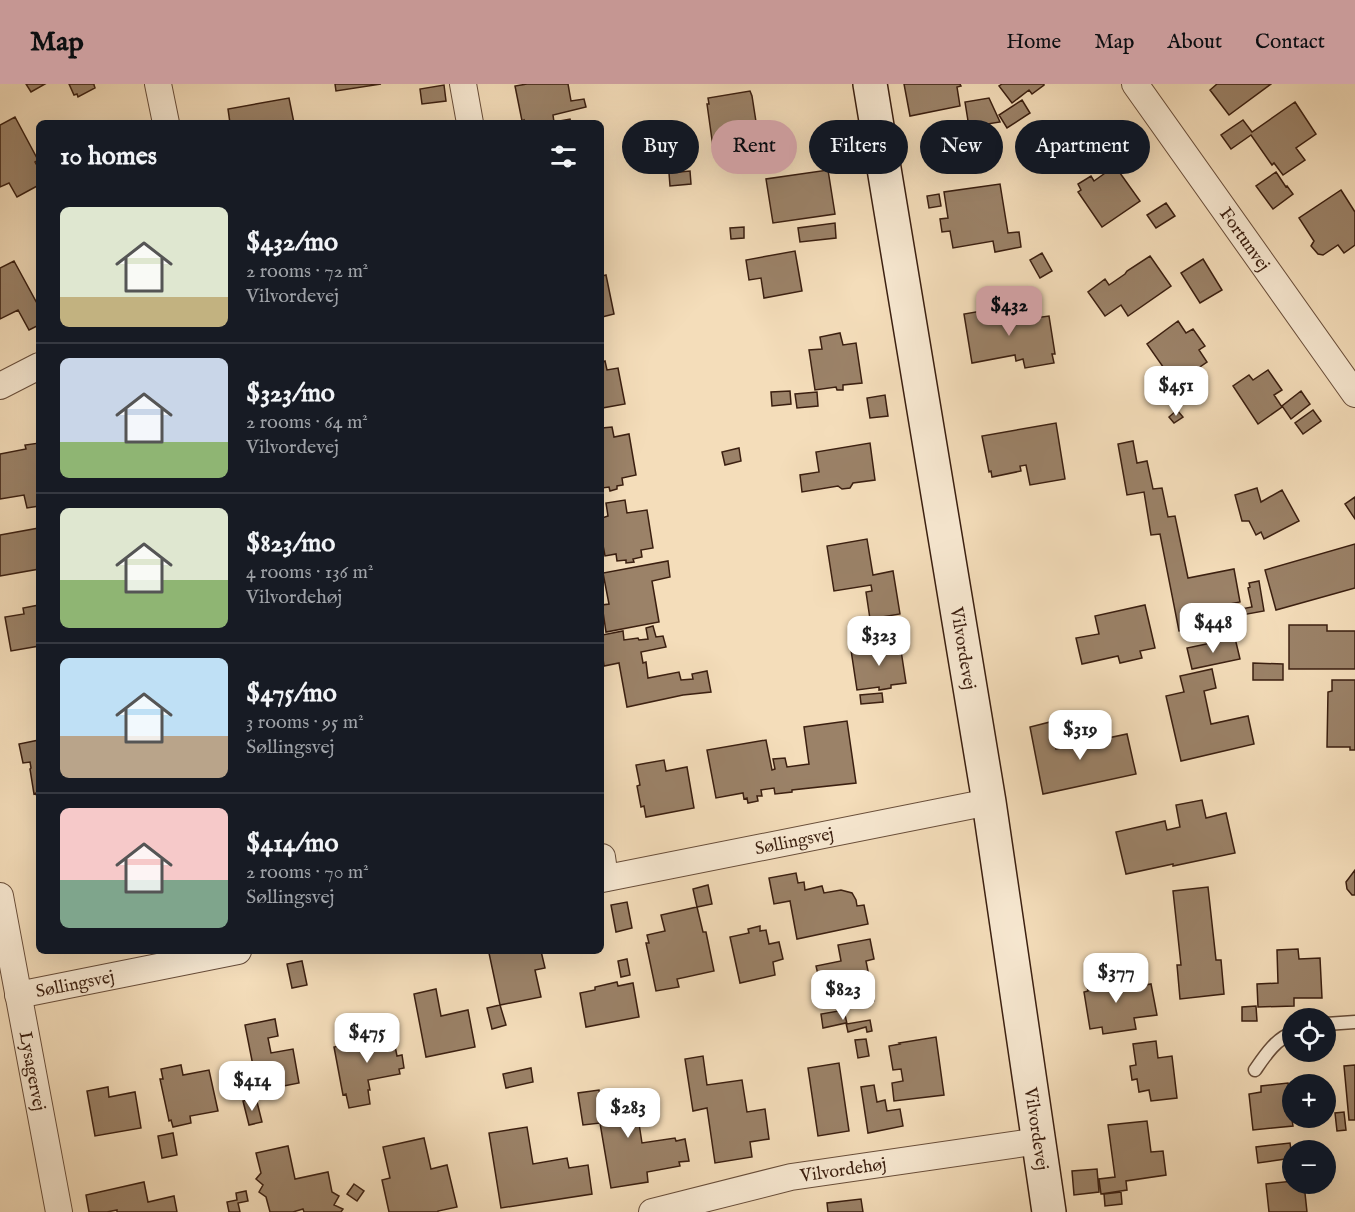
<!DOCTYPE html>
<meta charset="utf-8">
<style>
body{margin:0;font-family:"IM FELL English",serif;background:#242831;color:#f1f3f6;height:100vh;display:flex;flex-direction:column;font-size:22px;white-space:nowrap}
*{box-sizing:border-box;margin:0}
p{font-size:20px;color:#9ea1a6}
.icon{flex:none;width:33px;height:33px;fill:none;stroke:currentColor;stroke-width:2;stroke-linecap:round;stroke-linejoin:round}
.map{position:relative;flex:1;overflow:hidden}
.details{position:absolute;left:36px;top:36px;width:568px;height:834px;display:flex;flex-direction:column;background:#171b24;border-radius:9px;box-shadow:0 6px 24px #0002}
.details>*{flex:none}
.hud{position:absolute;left:622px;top:36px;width:570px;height:54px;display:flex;gap:12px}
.buttons{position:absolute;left:1282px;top:924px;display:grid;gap:12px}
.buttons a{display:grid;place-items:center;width:54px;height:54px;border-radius:50%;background:#171b24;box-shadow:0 6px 24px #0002;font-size:30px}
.price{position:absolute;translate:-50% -51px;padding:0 14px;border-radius:12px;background:#fff;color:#222;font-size:20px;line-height:39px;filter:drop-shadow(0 2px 3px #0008)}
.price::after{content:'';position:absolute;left:50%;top:36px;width:18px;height:14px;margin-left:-9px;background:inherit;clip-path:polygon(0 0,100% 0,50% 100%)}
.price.selected{background:#c59692;color:#111}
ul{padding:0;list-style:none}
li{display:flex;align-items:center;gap:18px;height:150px;padding:0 24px}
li+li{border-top:2px solid #363941}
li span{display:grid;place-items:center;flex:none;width:168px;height:120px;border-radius:9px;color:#555}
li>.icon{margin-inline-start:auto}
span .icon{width:72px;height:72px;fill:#fffc;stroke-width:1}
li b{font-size:26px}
h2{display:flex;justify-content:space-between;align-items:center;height:72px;padding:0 24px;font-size:26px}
.chip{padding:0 21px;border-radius:27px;background:#171b24;box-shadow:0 6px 24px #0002;font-size:21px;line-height:54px}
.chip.selected{background:#c59692;color:#111}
header{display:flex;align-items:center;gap:36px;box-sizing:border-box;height:84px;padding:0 30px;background:#c59692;color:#111}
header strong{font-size:28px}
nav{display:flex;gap:33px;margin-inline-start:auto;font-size:21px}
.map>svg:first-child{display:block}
.building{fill:#9b8268;stroke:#3b1f10;stroke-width:1.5}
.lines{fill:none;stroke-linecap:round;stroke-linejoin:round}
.lane-casing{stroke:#694e3a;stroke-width:15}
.street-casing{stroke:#694e3a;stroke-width:28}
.secondary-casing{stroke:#3b1f10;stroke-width:36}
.lane{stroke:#f8e9d2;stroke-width:12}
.street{stroke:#f8e9d2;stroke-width:26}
.secondary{stroke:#f8e9d2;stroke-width:33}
.labels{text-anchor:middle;stroke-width:6;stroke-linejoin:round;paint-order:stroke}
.street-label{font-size:18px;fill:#3b1f10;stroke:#f8e9d2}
</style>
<header>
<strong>Map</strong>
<nav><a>Home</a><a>Map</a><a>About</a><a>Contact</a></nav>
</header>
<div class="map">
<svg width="1355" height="1128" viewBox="0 0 1355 1128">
<rect width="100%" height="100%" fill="#f4ddba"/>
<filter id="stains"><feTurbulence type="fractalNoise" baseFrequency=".00333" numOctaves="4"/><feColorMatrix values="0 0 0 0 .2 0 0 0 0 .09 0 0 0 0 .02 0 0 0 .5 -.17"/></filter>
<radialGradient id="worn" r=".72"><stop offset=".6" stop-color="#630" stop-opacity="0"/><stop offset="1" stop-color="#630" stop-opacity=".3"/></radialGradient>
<path class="building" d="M26,0H45L31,8Z
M69,0H94V1L95,4L78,13L77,10L74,11Z
M335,0H381L336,7Z
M527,0H568L571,17L584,15L586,23L553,31L554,38L570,35L571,39H524V36L522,37L515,2Z
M904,0H960L961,2L957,3L960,22L910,32Z
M1002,0H1044V1L1032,10L1029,6L1012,19L999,2Z
M1217,0H1271L1229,31L1210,6Z
M444,1L446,17L422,20L420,5Z
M750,7L752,12L759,57L713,63L707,20H709L708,14Z
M289,14L294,39H230L228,25Z
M989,14L1000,38L969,43L965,18Z
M1022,16L1030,29L1007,44L999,31Z
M1295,18L1316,50L1296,64L1305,76L1283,91L1274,79L1272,81L1251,51L1231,65L1221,51L1243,36L1252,48Z
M15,33L38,76L35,78L39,85V101L17,113L9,99L0,103V41Z
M964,45L967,62L939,67L936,49Z
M658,63L661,78L647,81L644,65Z
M1115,82L1140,117L1102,143L1078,108L1081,106L1078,100L1091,92L1094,97Z
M828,86L835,130L773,139L766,95Z
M690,87L691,100L670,102L669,89Z
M1276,88L1286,103L1287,102L1293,110L1273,125L1256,102Z
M1000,100L1008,149L1019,148L1021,163L995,168L993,157L953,164L950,147L942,148L940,135L948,134L944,108Z
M1341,106L1355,128V161L1344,169L1338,161L1323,171L1318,170L1311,162L1314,157L1299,134Z
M939,110L941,122L929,124L927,112Z
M1166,119L1175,132L1156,144L1147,131Z
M835,139L836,154L800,158L798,144Z
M744,143V154L731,155L730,144Z
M795,167L802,207L764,214L761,194L749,196L746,176Z
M1042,169L1052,187L1040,194L1030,176Z
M1150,172L1171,202L1128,232L1121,221L1105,232L1088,208L1105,195L1109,201L1125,190L1127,187Z
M1203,175L1222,206L1200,219L1181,189Z
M14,177L39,223V241L29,246L18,226L0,235V184Z
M606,191L614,230L602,233V192Z
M1010,222L1013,237L1049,232L1055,270H1052L1054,279L1025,284L1023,275L1016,277L1015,271L972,279L964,230Z
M1178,237L1186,249L1193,245L1205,262L1199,266L1207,278L1175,300L1147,260Z
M840,249L843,261L856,259L862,299L843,301V306H837L836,303L815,306L809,266L822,265L820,253Z
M605,277L607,286L618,284L625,320L602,324V278Z
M1268,286L1282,306L1274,311L1282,323L1258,340L1233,302L1249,291L1253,296Z
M790,307L791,320L772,322L771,308Z
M1301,307L1310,320L1291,335L1282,322Z
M817,308L818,322L797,324L795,310Z
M885,311L888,332L870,334L867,314Z
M1177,326L1183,333L1174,339L1169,333Z
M1313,326L1321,337L1303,350L1295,339Z
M1056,339L1065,395L1030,401L1026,381L1020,382L1021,387L992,393L991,387L989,388L982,352Z
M612,343L614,353L629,350L636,391L622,394L623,401L617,402V405L610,407L609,403L602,404V344Z
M1133,357L1137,379L1147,377L1153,405L1162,404L1168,433L1175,432L1188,494L1234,485L1240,518L1194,527L1197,544L1179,547L1160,450L1151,451L1144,408L1127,411L1118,360Z
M39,359V422L27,424L24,411L0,415V370L26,365L25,361Z
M870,359L875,396L853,399L850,404L842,405L838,402L802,408L800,391L819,388L816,368Z
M739,364L741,377L725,381L722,368Z
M1257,404L1261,418L1282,406L1299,437L1264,455L1261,448L1256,451L1249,437H1242L1235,411Z
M1355,413V435L1345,420Z
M625,416L627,429L647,426L653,464L641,466L642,473L633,475L634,478L626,479V476L617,477L616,470L605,472L602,456V434L608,432L606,419Z
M39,444V485L0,492V451Z
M867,455L873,491L893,487L900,530L870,535L866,508L872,507L871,501L834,507L827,462Z
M1355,460V504L1276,526L1265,486Z
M668,477L670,493L652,497L659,538L606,548L602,521L609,520L603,489Z
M1259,497L1264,527L1242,531L1241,525L1252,523L1248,504L1250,503L1249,499Z
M39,521V562L11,567L5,533L24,530L23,524Z
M1145,521L1155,564L1140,567L1142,574L1120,579L1118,572L1082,580L1076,554L1099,550L1095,532Z
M1289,541H1327V547H1355V585H1289Z
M653,542L656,553L663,552L666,563L641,568L643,579L646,578L648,594L679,588L681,596L693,595L692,590L707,587L711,608L683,611L627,623L619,579L604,582L602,567V551L623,547L624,556L638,554L639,556L648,555L646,544Z
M1235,554L1240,575L1192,585L1187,564Z
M900,560L906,599L891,601V604L879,606V603L857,606L851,566Z
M1253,579L1283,580V596H1253Z
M1212,585L1216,604L1204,607L1211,640L1248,632L1254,660L1181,677L1166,612L1184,608L1180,592Z
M1332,596H1355V666H1350V663H1327L1328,608L1332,607Z
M882,609L883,618L861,620L860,611Z
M847,637L856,699L792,706V708L775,710L774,704L761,706L762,712H757L758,717L748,719L747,714L744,715L743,709L716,714L707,666L766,656L772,686L775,685L773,675L785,674L787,683L809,680L804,643Z
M1050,638L1056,665L1127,650L1136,690L1043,710L1030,643Z
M39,656V722L36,709L34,710L30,685L31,684L30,678L23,679L19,660Z
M664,676L666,687L687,683L694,724L646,733L644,722L641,723L637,702L640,701L636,681Z
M1202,716L1206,734L1226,729L1235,769L1173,782V780L1126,790L1116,748L1165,737L1167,746L1180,743L1176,721Z
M1355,786V811H1352L1347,805L1346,798Z
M796,789L798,799L804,798L805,806L822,802L824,809L841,806L852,809L856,816L857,822L864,821L868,840L797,855L790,817L774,820L769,794Z
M708,801L712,820L697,823L693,805Z
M1208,803L1216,876H1221L1224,910L1180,915L1177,881H1181L1173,807Z
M627,818L632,844L616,848L611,821Z
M697,823L703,848H706L714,887L677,895L679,903L656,907L646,859H649L647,851L665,847L661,831Z
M760,842V847L766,846L769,860L779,858L783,875L773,878L775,891L740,899L730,853L749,849L748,845Z
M870,855L874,875L866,877L874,917L845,923L839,895L820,899L816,882L841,877L838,861Z
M1298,865L1299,875L1320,874L1322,914H1294V922L1258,923L1257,900L1278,899L1277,866Z
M496,867H541L545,884L535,886L541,913L500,921L489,869Z
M627,875L630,891L621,893L618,877Z
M302,877L307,901L292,904L287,880Z
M1098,884L1104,890L1106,904L1129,900L1130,904L1151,900L1157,931L1134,934L1136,945L1103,950L1102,943L1090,945L1084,908L1088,907L1085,893L1089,885Z
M617,898L618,902L633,899L639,933L586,943L580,909L595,906V903Z
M436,905L441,932L468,926L475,963L426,973L414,910Z
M500,921L506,941L492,945L487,924Z
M1256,922L1257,937H1242V923Z
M844,926L847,940L870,936L872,947L867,948L866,943L848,948L846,939L823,944L821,930Z
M275,935L278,952L268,954L271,969L293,965L299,999L258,1007L245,941Z
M391,942L397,972L402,971L404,984L399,985L400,990L368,996L370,1006H368L370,1020L349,1024L346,1010L343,1011L334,963L369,956L367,947Z
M936,953L944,1011L894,1017L892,999L903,997L901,985L893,986L889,962L900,960L899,959Z
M866,955L869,972L858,974L855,956Z
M1156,957L1158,974L1172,972L1177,1014L1151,1017L1149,1006L1139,1008L1137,995L1132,996L1130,982L1136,981L1133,960Z
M703,972L707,1001L742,996L747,1028L765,1025L769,1055L750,1058L752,1073L715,1079L707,1024L693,1027L685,975Z
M839,979L849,1047L818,1052L808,984Z
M181,981L183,991L209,986L218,1027L190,1032L191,1039L173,1043L171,1036L169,1037L160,995H163L161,985Z
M1355,981V1036H1349L1344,982Z
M531,984L533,998L506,1004L503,990Z
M1288,999L1290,1010H1293V1034H1308L1292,1036L1293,1042L1253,1046L1249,1010L1261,1008V1002Z
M874,1001L877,1018L885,1016L887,1027L900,1025L903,1042L868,1049L861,1003Z
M108,1003L109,1013L135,1008L141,1044L95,1052L87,1007Z
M599,1006L600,1012L634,1007L642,1059L675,1054L676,1057L685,1055L689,1077L679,1078L680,1082L647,1088L648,1098L611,1104L600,1039L583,1041L578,1009Z
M256,1014L262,1038L249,1041L243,1017Z
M1344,1028L1346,1046L1337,1047L1335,1029Z
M1147,1037L1151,1068L1163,1067L1166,1091L1126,1097L1127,1106L1101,1110L1099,1095L1115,1093L1108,1041Z
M527,1043L533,1080L567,1074L569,1084L588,1081L592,1110L501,1124L489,1049Z
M173,1049L177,1071L162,1074L158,1052Z
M424,1054L431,1085L447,1081L457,1123L438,1127V1128H389L382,1096L390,1094L383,1063Z
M1290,1059L1292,1074L1258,1079L1256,1063Z
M288,1062L295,1095L328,1088L332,1108L339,1112L334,1121L343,1125L341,1128H304L303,1125L293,1128H270L266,1113L259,1108L263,1101L256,1095L261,1089L256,1069Z
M1097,1085L1099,1108L1074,1111L1072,1087Z
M1293,1097V1100H1304L1307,1128H1269L1266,1100Z
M144,1098L148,1118L174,1112L177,1128H117V1126L107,1128H89L86,1111Z
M354,1100L364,1107L357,1117L347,1110Z
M246,1107L248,1117L238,1119L240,1128H229L227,1118L237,1116L236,1109Z
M1121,1108L1122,1120L1105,1122L1104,1110Z
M861,1115L863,1128H828L827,1119Z"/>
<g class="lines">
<g class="lane-casing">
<path id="lane" d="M1326,940L1355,938
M1255,986C1264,973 1276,954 1293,949"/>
</g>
<g class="street-casing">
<g id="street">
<path d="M158,0L166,39"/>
<path d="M463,0L470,39"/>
<path id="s1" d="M1135,0L1355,310"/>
<path d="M0,302L39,282"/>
<path d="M602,773L605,794"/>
<path id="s2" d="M602,795L989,718"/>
<path id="s3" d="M0,812L59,1128"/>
<path id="s4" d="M18,911L238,867"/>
<path id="s5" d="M652,1128L791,1093L1039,1057"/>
</g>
</g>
<g class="secondary-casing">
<g id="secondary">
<path id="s6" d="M870,0L989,718L1049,1128"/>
</g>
</g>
<use href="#lane" class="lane"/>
<use href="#street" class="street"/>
<use href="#secondary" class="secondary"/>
</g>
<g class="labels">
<g class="street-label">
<text dy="6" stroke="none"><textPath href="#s1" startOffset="190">Fortunvej</textPath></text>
<text dy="6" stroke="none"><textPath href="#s6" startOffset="572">Vilvordevej</textPath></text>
<text dy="6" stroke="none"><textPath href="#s2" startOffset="196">Søllingsvej</textPath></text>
<text dy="6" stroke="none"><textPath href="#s4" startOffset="58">Søllingsvej</textPath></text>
<text dy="6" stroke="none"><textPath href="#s3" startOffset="178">Lysagervej</textPath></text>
<text dy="6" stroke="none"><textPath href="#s6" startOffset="1058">Vilvordevej</textPath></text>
<text dy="6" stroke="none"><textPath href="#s5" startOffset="196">Vilvordehøj</textPath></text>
</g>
</g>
<rect width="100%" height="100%" filter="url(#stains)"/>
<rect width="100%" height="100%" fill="url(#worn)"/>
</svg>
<div class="buttons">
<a><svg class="icon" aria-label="locate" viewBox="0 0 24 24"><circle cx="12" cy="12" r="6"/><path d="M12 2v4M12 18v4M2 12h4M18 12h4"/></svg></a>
<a>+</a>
<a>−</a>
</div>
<b class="price selected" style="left:1009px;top:253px">$432</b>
<b class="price" style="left:1176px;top:333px">$451</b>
<b class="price" style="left:1213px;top:570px">$448</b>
<b class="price" style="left:879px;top:583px">$323</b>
<b class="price" style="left:1080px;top:677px">$319</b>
<b class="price" style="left:1116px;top:920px">$377</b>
<b class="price" style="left:843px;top:937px">$823</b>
<b class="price" style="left:367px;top:980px">$475</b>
<b class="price" style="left:252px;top:1028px">$414</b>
<b class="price" style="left:628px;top:1055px">$283</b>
<div class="hud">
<a class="chip">Buy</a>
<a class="chip selected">Rent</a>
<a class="chip">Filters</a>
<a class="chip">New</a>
<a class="chip">Apartment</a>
</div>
<section class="details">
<h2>10 homes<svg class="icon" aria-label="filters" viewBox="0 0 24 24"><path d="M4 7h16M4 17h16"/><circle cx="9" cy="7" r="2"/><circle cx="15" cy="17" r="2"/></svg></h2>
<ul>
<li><span style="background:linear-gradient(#dfe7d0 75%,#c2b280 0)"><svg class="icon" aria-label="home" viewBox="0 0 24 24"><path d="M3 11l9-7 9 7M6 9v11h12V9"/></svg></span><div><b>$432/mo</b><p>2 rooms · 72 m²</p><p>Vilvordevej</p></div></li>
<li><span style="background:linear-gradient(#c9d6e8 70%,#8fb573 0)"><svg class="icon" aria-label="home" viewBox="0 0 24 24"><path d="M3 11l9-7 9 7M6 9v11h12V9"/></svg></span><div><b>$323/mo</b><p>2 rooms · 64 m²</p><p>Vilvordevej</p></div></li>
<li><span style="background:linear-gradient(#dfe7d0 60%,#8fb573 0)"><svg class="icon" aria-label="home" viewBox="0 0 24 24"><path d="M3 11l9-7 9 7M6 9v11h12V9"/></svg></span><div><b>$823/mo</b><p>4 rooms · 136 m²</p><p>Vilvordehøj</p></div></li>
<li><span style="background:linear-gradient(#bfe0f5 65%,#b9a48a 0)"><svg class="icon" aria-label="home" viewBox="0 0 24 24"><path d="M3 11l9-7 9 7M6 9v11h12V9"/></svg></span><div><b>$475/mo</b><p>3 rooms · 95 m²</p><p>Søllingsvej</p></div></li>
<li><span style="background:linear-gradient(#f6c9c9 60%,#7fa58c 0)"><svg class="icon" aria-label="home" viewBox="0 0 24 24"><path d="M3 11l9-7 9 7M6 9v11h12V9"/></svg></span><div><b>$414/mo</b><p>2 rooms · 70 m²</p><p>Søllingsvej</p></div></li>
</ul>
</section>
</div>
